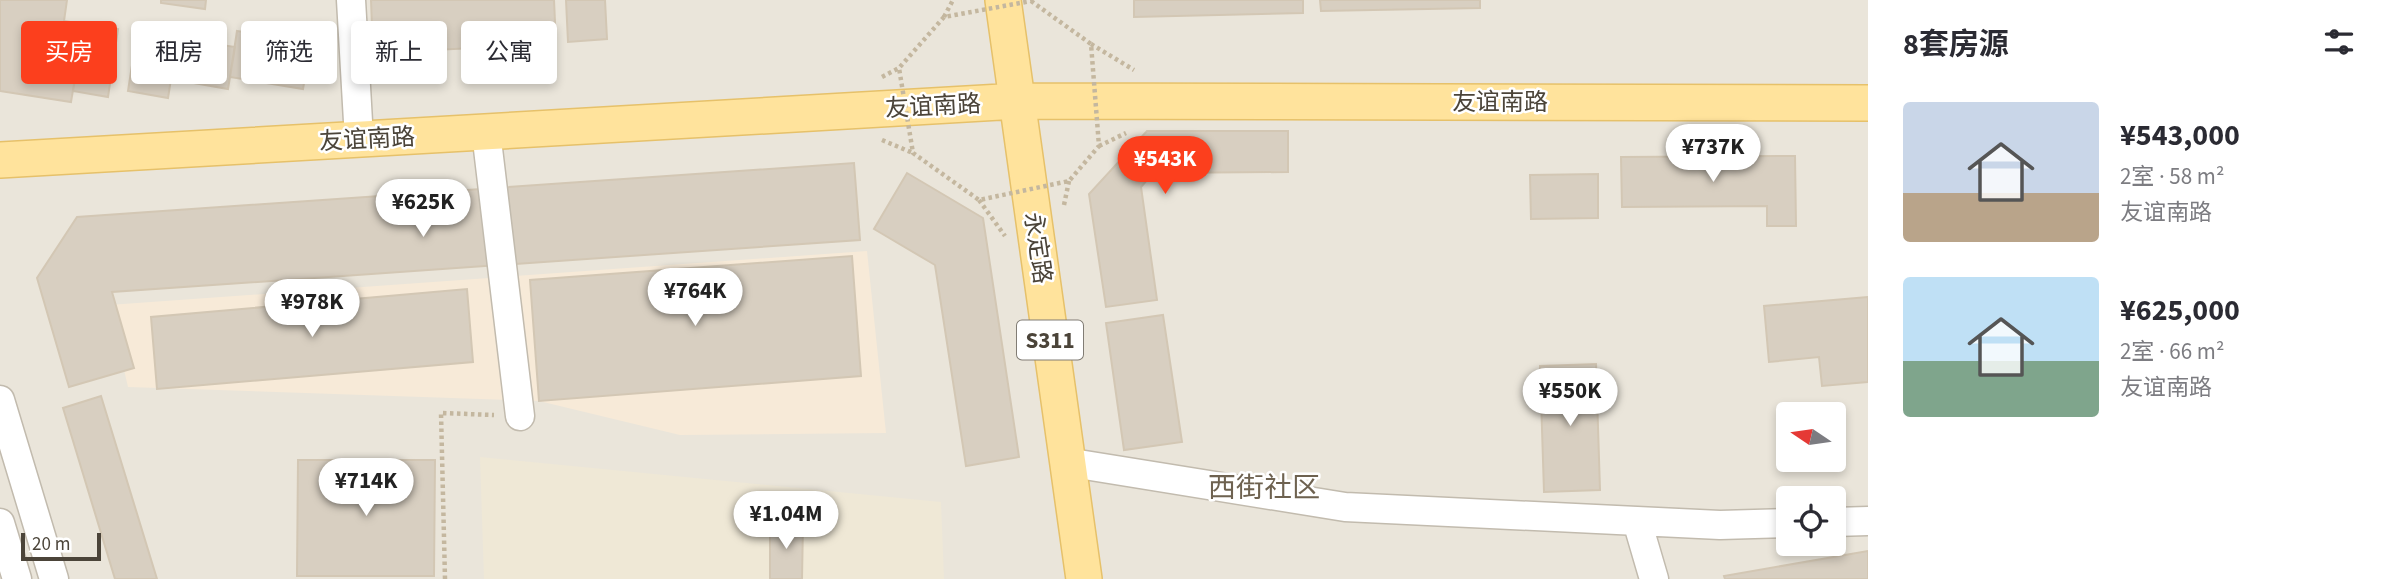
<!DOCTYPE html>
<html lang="zh">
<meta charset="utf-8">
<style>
body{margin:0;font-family:"Source Sans 3","Noto Sans SC",sans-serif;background:#f2f2f3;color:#2b2b33;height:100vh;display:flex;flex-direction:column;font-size:26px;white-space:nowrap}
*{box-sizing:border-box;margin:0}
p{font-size:23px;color:#7c7c81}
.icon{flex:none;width:38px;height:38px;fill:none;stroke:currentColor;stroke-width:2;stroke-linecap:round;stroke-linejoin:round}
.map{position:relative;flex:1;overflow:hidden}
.side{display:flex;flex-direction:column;background:#fff;width:525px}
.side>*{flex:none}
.top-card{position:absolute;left:21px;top:21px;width:665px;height:63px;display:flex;gap:14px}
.needle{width:46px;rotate:283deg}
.fabs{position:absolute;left:1776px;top:402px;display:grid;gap:14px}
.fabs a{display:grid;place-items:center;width:70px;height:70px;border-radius:7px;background:#fff;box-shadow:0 4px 10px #0003;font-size:35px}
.scale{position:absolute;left:21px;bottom:18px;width:80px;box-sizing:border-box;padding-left:7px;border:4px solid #4b4439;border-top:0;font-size:19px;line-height:24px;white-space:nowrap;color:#4b4439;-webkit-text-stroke:5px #fff;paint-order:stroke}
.price{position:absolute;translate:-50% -60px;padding:0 16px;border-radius:24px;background:#fff;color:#222;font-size:23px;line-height:46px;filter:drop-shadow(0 2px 4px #0008)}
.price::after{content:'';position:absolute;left:50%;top:42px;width:21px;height:16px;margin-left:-10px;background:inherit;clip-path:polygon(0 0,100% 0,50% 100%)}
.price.selected{background:#fc3f1d;color:#fff}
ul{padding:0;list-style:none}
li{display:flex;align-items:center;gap:21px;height:175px;padding:0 35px}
li span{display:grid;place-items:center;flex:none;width:196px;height:140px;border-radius:7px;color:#555}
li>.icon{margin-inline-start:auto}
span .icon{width:84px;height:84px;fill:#fffc;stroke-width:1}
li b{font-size:30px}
h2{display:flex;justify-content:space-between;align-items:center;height:84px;padding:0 35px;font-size:30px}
.pill{padding:0 24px;border-radius:7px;background:#fff;box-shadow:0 4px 10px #0003;font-size:24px;line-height:63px}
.pill.selected{background:#fc3f1d;color:#fff}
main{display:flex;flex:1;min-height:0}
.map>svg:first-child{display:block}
.residential{fill:#eae5da;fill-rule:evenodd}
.commercial{fill:#f7ead8}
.education{fill:#efe8d6}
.building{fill:#d8cfc1;stroke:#d3c7b4;stroke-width:2}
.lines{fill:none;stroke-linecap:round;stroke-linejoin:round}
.minor-casing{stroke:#c2bbae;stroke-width:31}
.major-casing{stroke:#e6c16a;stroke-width:38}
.path{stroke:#c4b79f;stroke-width:4.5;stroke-dasharray:3.5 3.5;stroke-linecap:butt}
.minor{stroke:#fff;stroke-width:28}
.major{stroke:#ffe39c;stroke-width:35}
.path-bridge{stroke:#c4b79f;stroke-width:4.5;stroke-dasharray:3.5 3.5;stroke-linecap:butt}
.labels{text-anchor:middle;stroke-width:5;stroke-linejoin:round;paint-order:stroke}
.shield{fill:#fff;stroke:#817c74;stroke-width:2}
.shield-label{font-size:23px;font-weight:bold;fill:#4b4439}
.street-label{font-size:24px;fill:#4b4439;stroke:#fff}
.quarter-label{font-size:28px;fill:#6e6250;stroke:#fff}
</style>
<main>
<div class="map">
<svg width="1868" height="579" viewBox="0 0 1868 579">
<rect width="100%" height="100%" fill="#f6f3ec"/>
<path class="residential" d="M0,0H1868V579H0ZM1788,415H1834V460H1788ZM1788,499H1834V544H1788Z"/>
<path class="commercial" d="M867,251L886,433L680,435L539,401L128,387L109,305Z"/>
<path class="education" d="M480,457L941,502L944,579H484Z"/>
<path class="building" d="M0,0H67L64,21L84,24L71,102L0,91Z
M161,0H206L205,9L161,3Z
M371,0H554L556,44L373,53Z
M566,0H605L607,39L568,42Z
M1134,0H1303V13L1134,17Z
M1320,0H1480V8L1321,11Z
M84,24L118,29L108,97L73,91Z
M237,31L311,42L303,89L230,77Z
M177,38L235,47L228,89L171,79L168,98L128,91L135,46L175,52Z
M1147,131H1288V172L1153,173L1141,187L1157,300L1106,307L1089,194Z
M1795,156L1796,226H1767V206L1622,207L1621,157Z
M854,163L860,240L112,292L134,368L69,387L37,278L77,217Z
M907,173L983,218L1019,457L966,466L935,265L874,229Z
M1598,174V218L1531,219L1530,175Z
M852,256L861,376L539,401L530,280Z
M467,289L473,362L157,389L151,317Z
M1868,297V382L1822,386L1819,357L1769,362L1764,306Z
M1163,315L1182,442L1124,450L1106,323Z
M1596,364L1600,490L1544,492L1540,366Z
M101,396L157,579H115L63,408Z
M298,460H435L434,576H297Z
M770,523H803L802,579H770Z
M1868,551V579H1725L1724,576Z"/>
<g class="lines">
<g class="minor-casing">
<path id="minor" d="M351,0L359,139
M486,132L520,416
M0,400L54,579
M1066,462L1345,507L1720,525L1788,523
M1637,521L1654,579
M1834,522L1868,521
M0,523L17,579"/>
</g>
<g class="major-casing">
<path id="major" d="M1003,0L1084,579
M0,160L1019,101L1868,103"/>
</g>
<path class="path" d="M944,17L953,0
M1091,44L1134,70
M882,77L899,68
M882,140L913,153
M1099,146L1126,133
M979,200L1005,236
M1064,205L1069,181
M445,579L441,413L494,415"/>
<use href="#minor" class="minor"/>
<use href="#major" class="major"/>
<path class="path-bridge" d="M1031,1L1091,44L1099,146L1069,181L979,200L913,153L899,68L944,17Z"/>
</g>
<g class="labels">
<rect class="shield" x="1017" y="320.5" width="66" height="39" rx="5"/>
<g class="shield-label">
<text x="1050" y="348">S311</text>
</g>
<g class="street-label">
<text x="1500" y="110">友谊南路</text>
<text transform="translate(933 106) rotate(-3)" y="8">友谊南路</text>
<text transform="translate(367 139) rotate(-3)" y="8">友谊南路</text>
<text transform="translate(1038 248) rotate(82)" y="8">永定路</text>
</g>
<g class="quarter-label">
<text x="1264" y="497">西街社区</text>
</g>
</g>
</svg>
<div class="fabs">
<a><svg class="needle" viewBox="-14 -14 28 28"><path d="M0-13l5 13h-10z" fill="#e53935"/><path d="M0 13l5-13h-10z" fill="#7c7c81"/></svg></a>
<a><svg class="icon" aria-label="locate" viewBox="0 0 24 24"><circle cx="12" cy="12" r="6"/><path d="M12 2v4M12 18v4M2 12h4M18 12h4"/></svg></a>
</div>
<div class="scale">20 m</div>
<b class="price" style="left:1713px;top:184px">¥737K</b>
<b class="price selected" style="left:1165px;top:196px">¥543K</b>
<b class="price" style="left:423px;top:239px">¥625K</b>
<b class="price" style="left:695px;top:328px">¥764K</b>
<b class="price" style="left:312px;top:339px">¥978K</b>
<b class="price" style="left:1570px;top:428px">¥550K</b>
<b class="price" style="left:366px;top:518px">¥714K</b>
<b class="price" style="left:786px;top:551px">¥1.04M</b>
<div class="top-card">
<a class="pill selected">买房</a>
<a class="pill">租房</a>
<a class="pill">筛选</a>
<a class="pill">新上</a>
<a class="pill">公寓</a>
</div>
</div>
<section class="side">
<h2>8套房源<svg class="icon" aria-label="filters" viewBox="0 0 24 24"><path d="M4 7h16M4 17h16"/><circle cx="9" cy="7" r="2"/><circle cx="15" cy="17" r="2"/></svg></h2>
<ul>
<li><span style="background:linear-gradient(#c9d6e8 65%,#b9a48a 0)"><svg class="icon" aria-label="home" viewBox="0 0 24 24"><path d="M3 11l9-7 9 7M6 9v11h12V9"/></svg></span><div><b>¥543,000</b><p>2室 · 58 m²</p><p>友谊南路</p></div></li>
<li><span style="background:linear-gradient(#bfe0f5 60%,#7fa58c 0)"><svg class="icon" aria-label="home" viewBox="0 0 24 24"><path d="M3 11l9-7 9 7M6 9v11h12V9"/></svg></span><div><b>¥625,000</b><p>2室 · 66 m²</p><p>友谊南路</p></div></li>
</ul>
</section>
</main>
